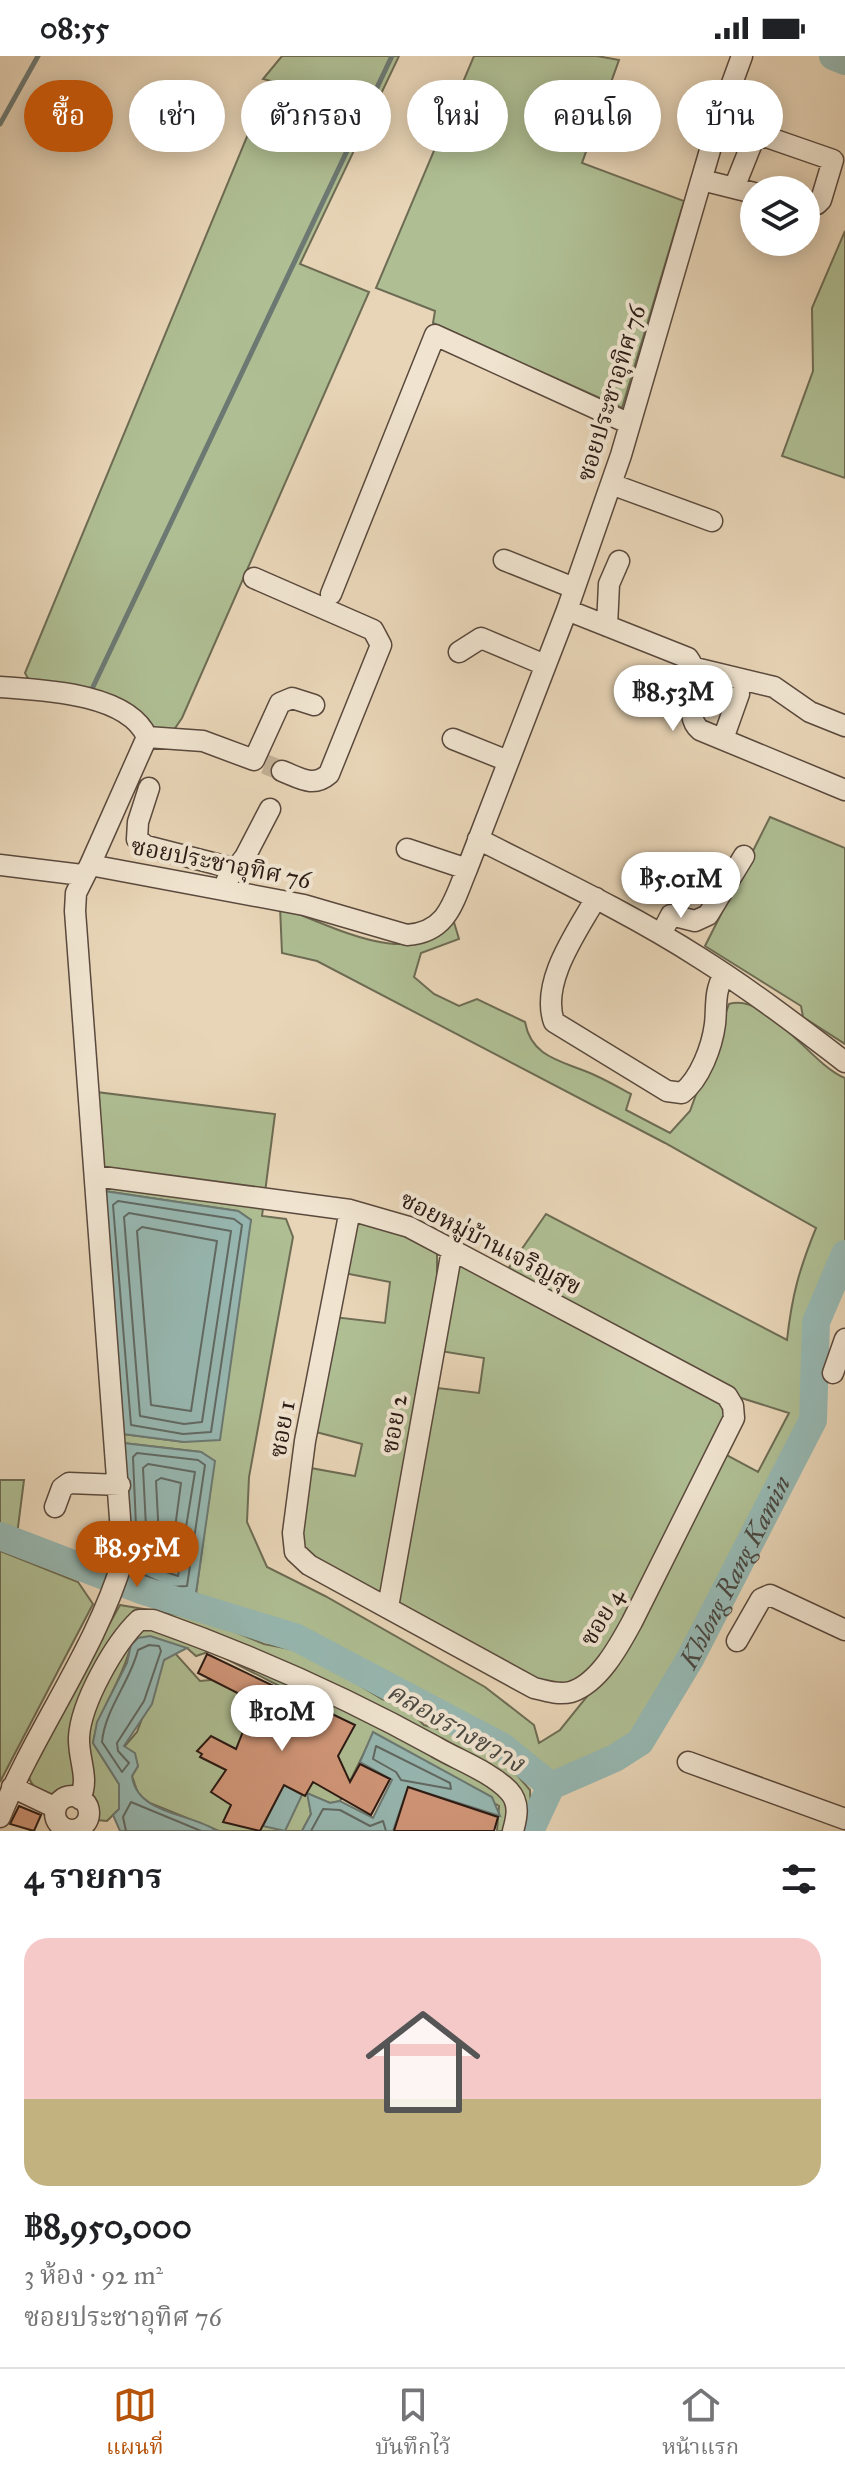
<!DOCTYPE html>
<html lang="th">
<meta charset="utf-8">
<style>
body{margin:0;font-family:"IM FELL Great Primer","Noto Serif Thai",serif;background:#f6f6f6;color:#202124;height:100vh;display:flex;flex-direction:column;font-size:30px;white-space:nowrap}
*{box-sizing:border-box;margin:0}
p{font-size:26px;color:#757577}
.icon{flex:none;width:44px;height:44px;fill:none;stroke:currentColor;stroke-width:2;stroke-linecap:round;stroke-linejoin:round}
.map{position:relative;height:1775px;overflow:hidden}
.panel{display:flex;flex-direction:column;background:#fff;flex:1}
.panel>*{flex:none}
.top-card{position:absolute;left:24px;top:24px;width:798px;height:72px;display:flex;gap:16px}
.fabs{position:absolute;left:740px;top:120px;display:grid;gap:16px}
.fabs a{display:grid;place-items:center;width:80px;height:80px;border-radius:50%;background:#fff;box-shadow:0 4px 20px #0003;font-size:40px}
.price{position:absolute;translate:-50% -68px;padding:0 18px;border-radius:28px;background:#fff;color:#222;font-size:26px;line-height:52px;filter:drop-shadow(0 2px 4px #0008)}
.price::after{content:'';position:absolute;left:50%;top:48px;width:24px;height:18px;margin-left:-12px;background:inherit;clip-path:polygon(0 0,100% 0,50% 100%)}
.price.on{background:#b45309;color:#fff}
ul{padding:0;list-style:none}
li{display:grid;align-content:center;gap:16px;height:424px;padding:0 24px}
li span{display:grid;place-items:center;height:248px;border-radius:24px;color:#555}
li>.icon{margin-inline-start:auto}
span .icon{width:144px;height:144px;fill:#fffc;stroke-width:1}
li b{font-size:34px}
h2{display:flex;justify-content:space-between;align-items:center;height:96px;padding:0 24px;font-size:34px}
.chip{padding:0 28px;border-radius:36px;background:#fff;box-shadow:0 4px 20px #0003;font-size:28px;line-height:72px}
.chip.on{background:#b45309;color:#fff}
.status{display:flex;justify-content:space-between;align-items:center;height:56px;padding:0 40px;background:#fff;direction:ltr}
.status svg{height:22px;fill:currentColor}
.tabs{display:flex;justify-content:space-around;align-items:center;height:112px;border-top:2px solid #e0e0e0;background:#fff;font-size:22px;color:#757577}
.tabs a{display:grid;justify-items:center;gap:4px}
.tabs .on{color:#b45309}
.map>svg:first-child{display:block}
.green{fill:#afbe93;stroke:#6d6c54;stroke-width:2}
.water{fill:#97b8b2;stroke:#6c7973;stroke-width:2}
.lines{fill:none;stroke-linecap:round;stroke-linejoin:round}
.shore{stroke:#616963;stroke-width:2}
.stream{stroke:#6c7973;stroke-width:5}
.river{stroke:#97b8b2;stroke-width:28}
.building{fill:#d19779;stroke:#2b1a14;stroke-width:2}
.minor-tunnel{stroke:#c2b096;stroke-width:20;stroke-dasharray:20 10;stroke-linecap:butt}
.minor-casing{stroke:#5a493d;stroke-width:23}
.minor{stroke:#f0e4d0;stroke-width:20}
.labels{text-anchor:middle;stroke-width:8;stroke-linejoin:round;paint-order:stroke}
.street-label{font-size:24px;fill:#2b1a14;stroke:#f0e4d0}
.water-label{font-size:26px;font-style:italic;fill:#4b4943;stroke:#f0e4d0}
</style>
<div class="status"><b>08:55</b><svg viewBox="0 0 49 12"><path d="M0 12V9h3v3zM5 12V6h3v6zM10 12V3h3v9zM15 12V0h3v12zM26 1h20v11H26zM47 4h2v5h-2z"/></svg></div>
<div class="map">
<svg width="845" height="1775" viewBox="0 0 845 1775">
<rect width="100%" height="100%" fill="#e8d5b7"/>
<filter id="stains"><feTurbulence type="fractalNoise" baseFrequency=".0025" numOctaves="4"/><feColorMatrix values="0 0 0 0 .2 0 0 0 0 .09 0 0 0 0 .02 0 0 0 .5 -.17"/></filter>
<radialGradient id="worn" r=".72"><stop offset=".6" stop-color="#630" stop-opacity="0"/><stop offset="1" stop-color="#630" stop-opacity=".3"/></radialGradient>
<path class="green" d="M282,0H399L300,208L369,236L182,662L171,678L30,626L25,617L263,42L275,26L263,23Z
M474,0H597L619,4L582,107L684,145L622,352L433,267L435,255L376,232Z
M845,175V422L782,400L813,315L812,252Z
M770,761L845,792V988L803,961L801,950L705,890Z
M280,851C330,868 413,918 453,863L459,883L421,897L414,921L434,938L459,950L477,943L525,966C531,999 557,1004 585,1015C601,1021 616,1030 631,1038L626,1054L670,1077L690,1055L729,948C767,936 811,1009 845,1022V1188L833,1202L806,1280L807,1362L786,1410L692,1587L635,1680L585,1711L557,1719L335,1595L232,1556L196,1537L214,1405L201,1396L123,1387V1378L184,1386L251,1164L238,1155L104,1135L96,1036L275,1058L262,1160L286,1163L293,1181L249,1421L247,1466L267,1511L325,1540L485,1631L534,1669L539,1687L560,1674L610,1612L723,1397L758,1416L789,1357L735,1340L508,1213L546,1158L787,1284C792,1239 799,1214 816,1172L665,1087L317,905L282,897Z
M353,1163L378,1166L437,1194V1222L416,1337L435,1343L438,1332L479,1337L484,1302L440,1295L458,1205L716,1341L726,1351V1364L613,1592L574,1630L555,1633L307,1502L297,1479L305,1411L355,1420L362,1388L312,1375L334,1261L385,1267L390,1226L344,1217Z
M0,1424H24L17,1479L0,1471Z
M0,1495L78,1526L93,1548L0,1726Z
M120,1549L203,1563L264,1588L305,1596L382,1643L405,1650L424,1669L479,1685L497,1696L530,1734L531,1755L525,1775H497L499,1750L374,1677L340,1745L330,1747L308,1738L311,1758L302,1775H219L140,1743L132,1720L138,1710L124,1691L137,1676L164,1604L174,1596L200,1625L233,1622L297,1639L211,1595L196,1600L187,1592L131,1589C123,1624 99,1652 93,1687L119,1728V1753L107,1765L86,1763L80,1749C59,1743 31,1742 27,1714Z"/>
<path class="water" d="M104,1135L238,1155L251,1164L220,1384L184,1386L123,1378Z
M123,1387L201,1396L215,1405L196,1537L169,1539L128,1521L130,1511Z
M150,1580L187,1592L164,1604L152,1648L124,1690L135,1697L138,1710L132,1720C137,1759 192,1757 217,1775H120L113,1759L119,1753V1728L93,1687L97,1666L127,1607L131,1589L138,1582Z
M373,1676L492,1741L500,1760L408,1731L393,1775H302L311,1758L307,1737L330,1747L340,1745L373,1762L392,1724L360,1706Z
M284,1729L302,1739L285,1775L263,1770Z"/>
<g class="lines">
<path class="shore" d="M118,1145L234,1163L242,1169L211,1376L183,1378L131,1369L113,1149Z
M129,1157L231,1175L202,1366L184,1368L140,1360L124,1161Z
M142,1171L217,1185L191,1355L151,1349L137,1175Z
M137,1397L198,1404L205,1409L187,1530L170,1531L138,1516L133,1401Z
M148,1408L195,1416L178,1520L148,1510L143,1412Z
M161,1422L181,1427L171,1502L167,1506L160,1501L156,1425Z
M149,1589L159,1590L161,1595L144,1645L117,1687L118,1695L129,1707L122,1716L102,1686C105,1653 130,1626 138,1594Z
M376,1690L450,1727L451,1733L401,1724L396,1716L373,1703Z
M126,1775L123,1761L131,1746L201,1775
M311,1775L323,1753L340,1754L370,1770L383,1765L386,1775"/>
<path class="stream" d="M0,68L38,0
M92,633L392,0"/>
<g class="river">
<path d="M833,0L845,5"/>
<path d="M0,1480L141,1534L297,1582L503,1691L551,1730"/>
<path id="s1" d="M530,1775L551,1730L615,1702L640,1686L690,1603L813,1364L816,1266L845,1198"/>
</g>
</g>
<path class="building" d="M207,1598L355,1669L338,1700L350,1726L360,1708L390,1723L371,1759L313,1726L305,1740L284,1729L260,1775L223,1766L231,1749L211,1736L226,1714L200,1701L202,1698L197,1695L211,1680L236,1693L246,1668L275,1656L198,1617Z
M408,1731L498,1761L494,1775H394Z
M19,1750L41,1759L34,1775L10,1768Z"/>
<g class="lines">
<path class="minor-tunnel" d="M265,708L282,715"/>
<g class="minor-casing">
<path id="minor" d="M702,124L754,137
M734,132L752,87L761,79L833,104L821,144L817,148H806
M611,428L712,465
M504,504L574,532
M254,522L373,574L381,589L329,718C313,732 300,722 282,715
M331,538L435,279L630,368
M567,554L688,602C705,624 680,657 700,674L845,734
M607,570L609,528L619,505
M459,596L481,582L545,609
M695,612L774,631L810,656L845,670
M0,631C42,634 128,637 147,681L90,809
M147,681L203,685L254,704L280,647L292,642L314,649
M453,683L508,705
M723,683L739,638
M149,732L138,766L137,783L146,790L236,813
M478,783C553,821 630,857 700,902C751,934 798,970 845,1006
M407,793L467,813
M0,809L82,819
M227,824L245,801L270,753
M596,842C577,876 540,926 554,966L667,1035L682,1037C700,1023 712,991 715,968C717,949 714,936 724,918
M661,878L671,859L695,865L708,859L744,800
M95,1120L350,1154L409,1171L727,1340L733,1350L734,1362L632,1566C619,1590 599,1627 571,1636C559,1639 546,1635 534,1632L309,1509L295,1496L293,1477L305,1385L350,1154
M833,1317L845,1283
M55,1451L62,1432L69,1427L120,1429
M388,1551L452,1194
M737,1585L761,1543L770,1539L845,1574
M688,1706L845,1763
M12,1731L56,1752
M55 1757a17 17 0 1 1 34 0a17 17 0 1 1-34 0Z
M80,1743C90,1722 78,1704 79,1681C81,1647 114,1588 139,1564H153C251,1599 344,1640 436,1691C458,1704 491,1716 509,1735C520,1747 517,1761 513,1775
M0,1761C36,1672 96,1594 123,1503L75,855L76,837L90,809L304,849L407,879C448,876 453,846 467,813L567,554L621,399L720,60L742,0"/>
</g>
<use href="#minor" class="minor"/>
</g>
<g class="labels">
<g class="street-label">
<text transform="translate(611 337) rotate(-73)" y="8">ซอยประชาอุทิศ 76</text>
<text transform="translate(221 807) rotate(11)" y="8">ซอยประชาอุทิศ 76</text>
<text transform="translate(491 1187) rotate(27)" y="8">ซอยหมู่บ้านเจริญสุข</text>
<text transform="translate(394 1368) rotate(-80)" y="8">ซอย 2</text>
<text transform="translate(282 1373) rotate(-80)" y="8">ซอย 1</text>
<text transform="translate(602 1561) rotate(-59)" y="8">ซอย 4</text>
</g>
<g class="water-label">
<text dy="9" stroke="none"><textPath href="#s1" startOffset="344">Khlong Rang Kamin</textPath></text>
<text transform="translate(456 1671) rotate(30)" y="9">คลองรางขวาง</text>
</g>
</g>
<rect width="100%" height="100%" filter="url(#stains)"/>
<rect width="100%" height="100%" fill="url(#worn)"/>
</svg>
<div class="fabs">
<a><svg class="icon" aria-label="layers" viewBox="0 0 24 24"><path d="M12 4l9 5-9 5-9-5zM3 14l9 5 9-5"/></svg></a>
</div>
<b class="price" style="left:673px;top:677px">฿8.53M</b>
<b class="price" style="left:681px;top:864px">฿5.01M</b>
<b class="price on" style="left:137px;top:1533px">฿8.95M</b>
<b class="price" style="left:282px;top:1697px">฿10M</b>
<div class="top-card">
<a class="chip on">ซื้อ</a>
<a class="chip">เช่า</a>
<a class="chip">ตัวกรอง</a>
<a class="chip">ใหม่</a>
<a class="chip">คอนโด</a>
<a class="chip">บ้าน</a>
</div>
</div>
<section class="panel">
<h2>4 รายการ<svg class="icon" aria-label="filters" viewBox="0 0 24 24"><path d="M4 7h16M4 17h16"/><circle cx="9" cy="7" r="2"/><circle cx="15" cy="17" r="2"/></svg></h2>
<ul>
<li><span style="background:linear-gradient(#f6c9c9 65%,#c2b280 0)"><svg class="icon" aria-label="home" viewBox="0 0 24 24"><path d="M3 11l9-7 9 7M6 9v11h12V9"/></svg></span><div><b>฿8,950,000</b><p>3 ห้อง · 92 m²</p><p>ซอยประชาอุทิศ 76</p></div></li>
</ul>
</section>
<nav class="tabs">
<a class="on"><svg class="icon" aria-label="map" viewBox="0 0 24 24"><path d="M3 6l6-2 6 2 6-2v14l-6 2-6-2-6 2zM9 4v14M15 6v14"/></svg>แผนที่</a>
<a><svg class="icon" aria-label="saved" viewBox="0 0 24 24"><path d="M7 4h10v16l-5-4-5 4z"/></svg>บันทึกไว้</a>
<a><svg class="icon" aria-label="home" viewBox="0 0 24 24"><path d="M3 11l9-7 9 7M6 9v11h12V9"/></svg>หน้าแรก</a>
</nav>
